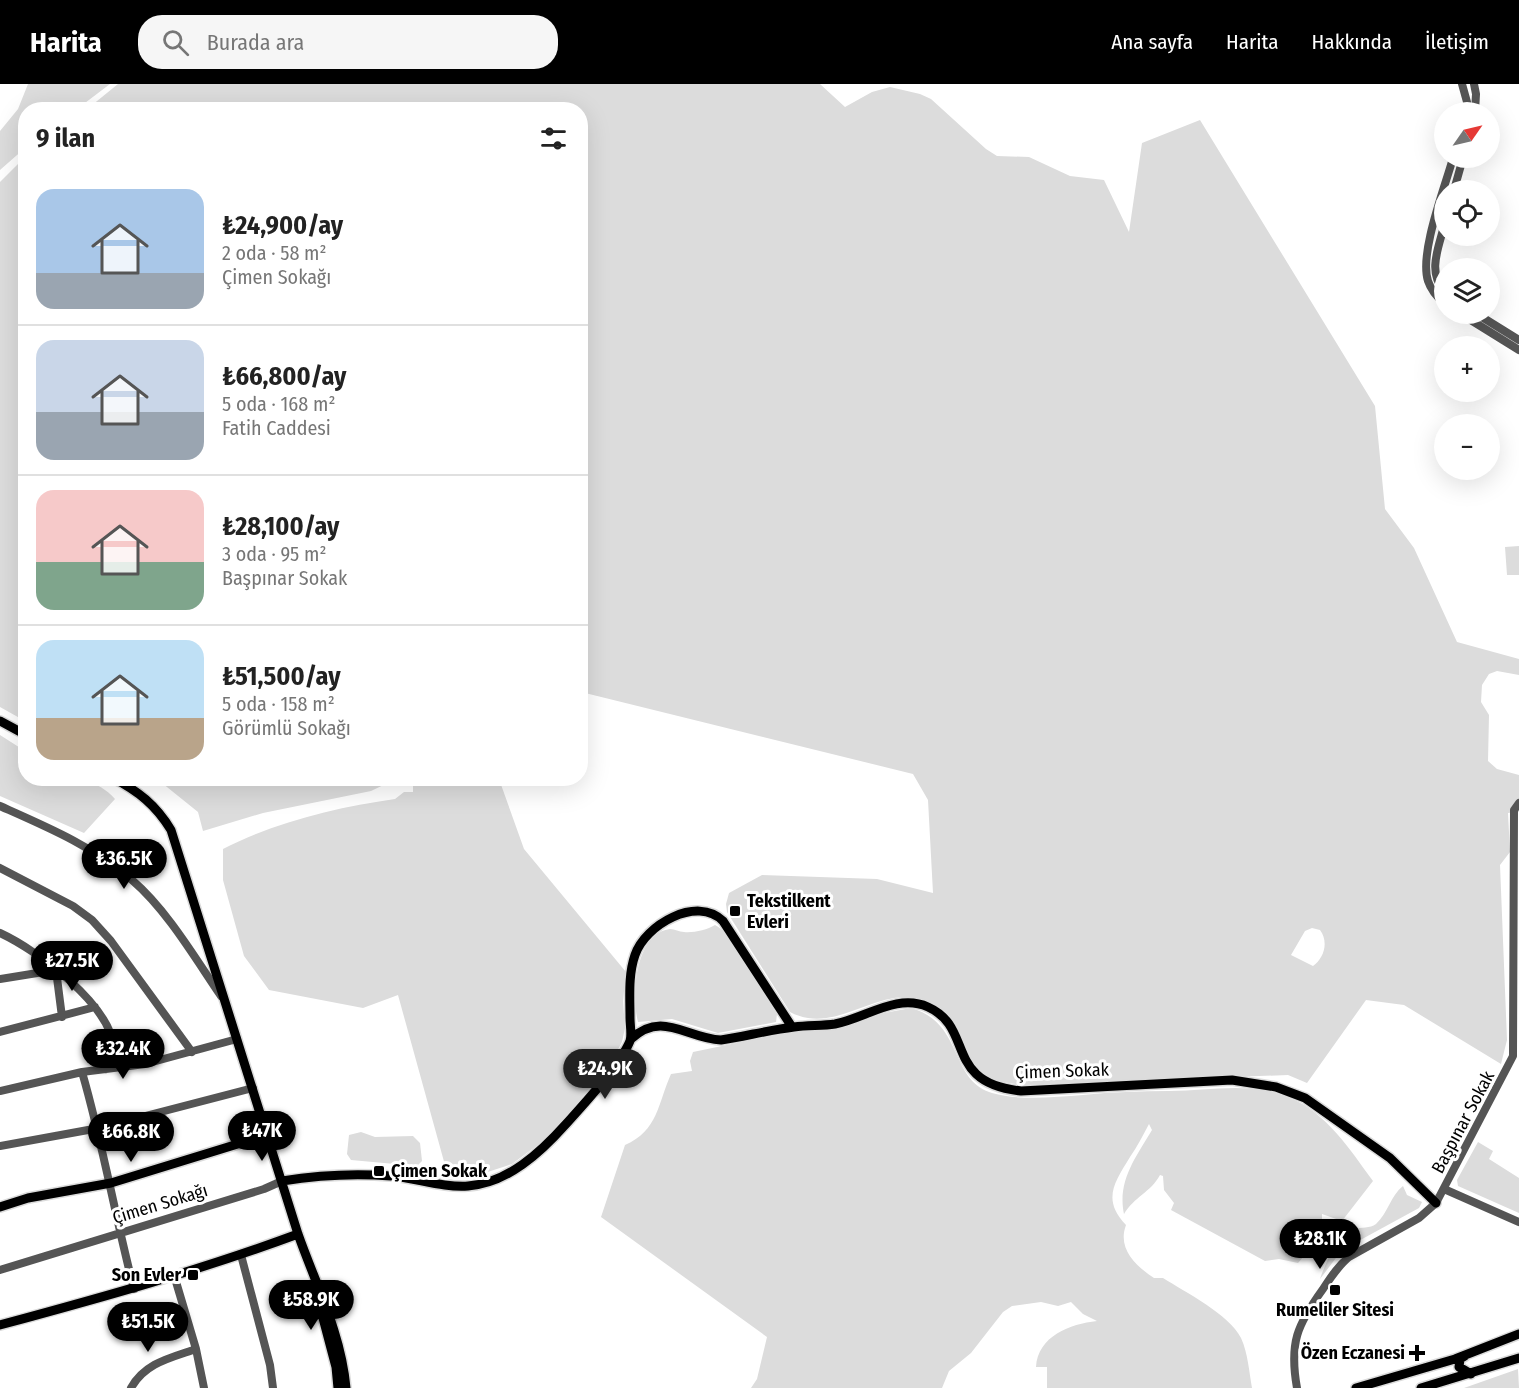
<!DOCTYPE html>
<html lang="tr">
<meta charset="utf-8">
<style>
body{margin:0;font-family:"Fira Sans Condensed",sans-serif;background:#f6f6f6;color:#222;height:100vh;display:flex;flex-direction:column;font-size:22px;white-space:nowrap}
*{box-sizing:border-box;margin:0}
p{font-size:20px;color:#767676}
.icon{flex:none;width:33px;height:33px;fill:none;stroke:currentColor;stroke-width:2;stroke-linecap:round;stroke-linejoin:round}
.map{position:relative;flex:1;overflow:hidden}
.side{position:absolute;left:18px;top:18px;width:570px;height:684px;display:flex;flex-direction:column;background:#fff;border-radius:24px;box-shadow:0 6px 24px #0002}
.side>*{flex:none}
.needle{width:39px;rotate:56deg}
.controls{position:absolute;left:1434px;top:18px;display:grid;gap:12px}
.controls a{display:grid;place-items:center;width:66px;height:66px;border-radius:50%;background:#fff;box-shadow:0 6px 24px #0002;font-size:30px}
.price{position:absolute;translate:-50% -51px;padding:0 14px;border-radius:21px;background:#000;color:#fff;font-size:20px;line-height:39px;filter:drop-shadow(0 2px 3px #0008)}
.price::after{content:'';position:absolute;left:50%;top:36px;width:18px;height:14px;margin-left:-9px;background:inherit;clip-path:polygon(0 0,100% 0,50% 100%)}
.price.on{background:#222;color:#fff}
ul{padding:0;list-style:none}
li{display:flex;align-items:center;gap:18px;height:150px;padding:0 18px}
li+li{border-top:2px solid #e0e0e0}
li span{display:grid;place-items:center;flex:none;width:168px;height:120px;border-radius:18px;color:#555}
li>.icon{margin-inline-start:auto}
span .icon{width:72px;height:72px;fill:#fffc;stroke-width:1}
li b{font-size:26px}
h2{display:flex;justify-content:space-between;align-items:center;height:72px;padding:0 18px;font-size:26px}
header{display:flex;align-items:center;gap:36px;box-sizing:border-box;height:84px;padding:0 30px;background:#000;color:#fff}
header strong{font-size:28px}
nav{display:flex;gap:33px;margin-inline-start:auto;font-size:21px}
.search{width:420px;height:54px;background:#f6f6f6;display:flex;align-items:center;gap:15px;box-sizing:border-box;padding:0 21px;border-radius:24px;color:#767676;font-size:22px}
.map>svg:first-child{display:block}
.green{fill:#dcdcdc;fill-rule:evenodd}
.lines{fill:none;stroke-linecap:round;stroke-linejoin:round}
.major-casing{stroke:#dbdbdb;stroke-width:12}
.minor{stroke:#555;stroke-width:8}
.major{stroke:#000;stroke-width:9}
.poi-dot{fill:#000;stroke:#fff;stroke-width:2}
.labels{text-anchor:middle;stroke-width:6;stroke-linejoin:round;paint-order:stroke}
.poi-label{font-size:18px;font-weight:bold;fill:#000;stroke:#fff;text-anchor:start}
.street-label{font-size:18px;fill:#000;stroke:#fff}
</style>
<header>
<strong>Harita</strong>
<div class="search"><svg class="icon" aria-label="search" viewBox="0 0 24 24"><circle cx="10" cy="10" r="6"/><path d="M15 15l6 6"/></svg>Burada ara</div>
<nav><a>Ana sayfa</a><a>Harita</a><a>Hakkında</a><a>İletişim</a></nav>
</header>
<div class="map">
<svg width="1519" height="1304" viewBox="0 0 1519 1304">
<rect width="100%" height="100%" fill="#fff"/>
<path class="green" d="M28,0H110L77,25L26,26L25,64L0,86V47L18,25Z
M118,0H820L845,23L872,8L890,3L920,10L931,15L986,65L997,72L1029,73L1070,92L1104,96L1129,148L1142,59L1200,36L1375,322L1385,425L1414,464L1457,558L1519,575V591L1497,587L1489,590L1482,601L1481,618L1489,631L1488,677L1497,685L1519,691V728L1508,729L1510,768L1500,781L1507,956L1501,980L1404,921L1366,916L1307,999L1288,991L1025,1001C1011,999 996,999 985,992C959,974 965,932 927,917C880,898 837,953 790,928L727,828L726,820L729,809L762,791L877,795L933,809L928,716L913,690L581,608L580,26H86ZM1312,844L1320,846C1329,858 1324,874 1313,882L1291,871L1305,847Z
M25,73V637L0,623V98Z
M1519,462V491H1507L1505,463Z
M0,651L25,667L26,694C57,694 92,689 115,715L84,749L0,712Z
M157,695H396L371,707L263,729L203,747L198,728Z
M413,695H499L524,765L626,888L623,917L625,944L622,958L612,977L561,1039L539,1060L512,1080L469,1094L448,1092L398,911L363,924L269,906L244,872L223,796V765C275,738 338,723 395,715L404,708H413Z
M715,841C736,851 761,909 777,930L776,938L718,949L672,935L638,938C631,912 635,849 670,845C675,845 679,848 684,848C693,849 707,846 715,841Z
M911,924C964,939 949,996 992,1009C1020,1017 1054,1013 1083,1011C1112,1008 1140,1007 1169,1007C1211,1007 1250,997 1290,1014C1326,1028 1351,1067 1373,1097L1342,1137L1322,1130V1139L1326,1143L1317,1157L1298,1179L1279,1175L1265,1177L1171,1126L1174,1119L1164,1106L1163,1092L1160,1091C1151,1108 1134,1113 1124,1130C1117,1097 1136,1073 1152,1046L1149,1040C1143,1051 1137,1063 1130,1073C1114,1099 1102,1116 1126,1141C1117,1165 1136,1182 1154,1194H1163C1185,1208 1229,1230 1241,1254C1248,1269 1249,1288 1252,1304H1047V1283H1036C1038,1252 1070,1240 1097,1237L1083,1230L1071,1218L1058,1222L1041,1218L1012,1222L1003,1228L971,1269L949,1287L942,1304H751L757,1295L767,1253L601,1133L625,1061C658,1047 658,1019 671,990L692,987L690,977L693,968L799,946L847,942L884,929Z
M361,1048L375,1053L413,1052L420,1059L422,1077L417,1082L351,1076L347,1070L349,1051Z
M1478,1058L1493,1067L1489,1075L1519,1094V1129L1458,1102L1457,1096Z
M1403,1102L1407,1111L1422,1118L1419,1124L1342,1166L1320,1195C1326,1177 1336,1156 1354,1146C1361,1142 1370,1145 1376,1140C1388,1129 1391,1111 1403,1102Z
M1518,1285L1519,1304H1464Z"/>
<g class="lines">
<g class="major-casing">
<path id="major" d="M0,637L26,651
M113,694C138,707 156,721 171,746L298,1150C316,1201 341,1249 346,1304
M631,955C662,926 686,954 721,956C746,952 770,946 794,943C808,941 822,942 835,940C866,934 897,909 928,923C975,944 943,999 1021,1007L1232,996L1276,1003L1305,1014L1390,1074L1436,1119
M282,1097C319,1091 354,1089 391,1092C416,1094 443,1104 468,1102C508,1099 541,1068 566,1040C584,1020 620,981 630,957C632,951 630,941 630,934C630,913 628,891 635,871C645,841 697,811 723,837L792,943
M0,1123L28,1114L111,1099L267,1051
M314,1200L336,1283L338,1304
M0,1241C100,1214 201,1186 298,1150
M1465,1272L1460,1275L1459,1283L1471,1290
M1356,1304L1455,1275L1519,1250
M1421,1304L1519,1274"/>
</g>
<path class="minor" d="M1462,0L1467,18L1466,28
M1474,0L1476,10L1475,28
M1454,106L1463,74
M1444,142C1439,163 1427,188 1444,207
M1444,219C1437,213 1431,206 1428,197C1419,169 1445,103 1453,74
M1461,230L1519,266
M1477,230L1519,256
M0,722C45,742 95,763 132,796C167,826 195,874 221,912
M0,784L73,822L92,836L111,857L192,968
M0,849C37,866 110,920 114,964C114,970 109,979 106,985
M0,895L56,886L62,933
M0,948L95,923
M82,988C103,1060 115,1133 134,1205
M0,1007L82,988L145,980L237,955
M0,1062L99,1044L253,1004
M1444,1105L1519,1138
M241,1171L270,1281L273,1304
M0,1186L264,1105L282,1097
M174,1191L196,1265L204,1304
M131,1304C145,1279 170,1274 196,1265
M1297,1304C1289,1259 1297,1241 1323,1205C1331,1193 1338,1182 1349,1173L1419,1134L1436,1119L1513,972L1514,726L1519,719"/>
<use href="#major" class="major"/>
</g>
<g class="poi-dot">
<rect x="729" y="821" width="12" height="12" rx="3"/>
<rect x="373" y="1081" width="12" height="12" rx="3"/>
<rect x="187" y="1185" width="12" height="12" rx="3"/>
<rect x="1329" y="1200" width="12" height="12" rx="3"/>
<path d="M1414 1260h6v6h6v6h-6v6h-6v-6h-6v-6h6z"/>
</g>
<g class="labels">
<g class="poi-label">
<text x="747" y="823">Tekstilkent<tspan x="747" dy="21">Evleri</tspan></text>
<text x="391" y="1093">Çimen Sokak</text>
<text x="181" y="1197" text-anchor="end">Son Evler</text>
<text x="1335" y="1232" text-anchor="middle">Rumeliler Sitesi</text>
<text x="1405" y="1275" text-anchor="end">Özen Eczanesi</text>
</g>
<g class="street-label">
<text transform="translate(1062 987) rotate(-2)" y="6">Çimen Sokak</text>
<text transform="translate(1463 1038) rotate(-62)" y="6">Başpınar Sokak</text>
<text transform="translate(160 1120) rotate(-17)" y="6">Çimen Sokağı</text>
</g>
</g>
</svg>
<div class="controls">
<a><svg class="needle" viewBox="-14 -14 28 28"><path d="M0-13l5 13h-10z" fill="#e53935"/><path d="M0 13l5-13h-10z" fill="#767676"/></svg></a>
<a><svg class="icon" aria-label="locate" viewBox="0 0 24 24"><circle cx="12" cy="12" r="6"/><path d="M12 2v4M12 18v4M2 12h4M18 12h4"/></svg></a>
<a><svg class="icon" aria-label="layers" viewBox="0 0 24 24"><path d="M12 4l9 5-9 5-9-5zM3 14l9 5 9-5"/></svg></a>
<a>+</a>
<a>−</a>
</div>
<b class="price" style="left:124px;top:806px">₺36.5K</b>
<b class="price" style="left:72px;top:908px">₺27.5K</b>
<b class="price" style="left:123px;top:996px">₺32.4K</b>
<b class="price on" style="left:605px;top:1016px">₺24.9K</b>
<b class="price" style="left:262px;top:1078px">₺47K</b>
<b class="price" style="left:131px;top:1079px">₺66.8K</b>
<b class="price" style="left:1320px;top:1186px">₺28.1K</b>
<b class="price" style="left:311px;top:1247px">₺58.9K</b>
<b class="price" style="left:148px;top:1269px">₺51.5K</b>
<section class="side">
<h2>9 ilan<svg class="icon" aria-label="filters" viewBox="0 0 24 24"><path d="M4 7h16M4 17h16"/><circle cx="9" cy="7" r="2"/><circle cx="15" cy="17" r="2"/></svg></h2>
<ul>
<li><span style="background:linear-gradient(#a9c7e8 70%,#9aa5b1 0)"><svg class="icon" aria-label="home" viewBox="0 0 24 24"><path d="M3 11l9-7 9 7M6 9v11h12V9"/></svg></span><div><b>₺24,900/ay</b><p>2 oda · 58 m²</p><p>Çimen Sokağı</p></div></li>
<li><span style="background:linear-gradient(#c9d6e8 60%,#9aa5b1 0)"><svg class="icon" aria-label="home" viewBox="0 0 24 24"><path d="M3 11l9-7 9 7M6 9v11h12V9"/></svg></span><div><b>₺66,800/ay</b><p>5 oda · 168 m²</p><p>Fatih Caddesi</p></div></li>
<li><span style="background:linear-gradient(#f6c9c9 60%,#7fa58c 0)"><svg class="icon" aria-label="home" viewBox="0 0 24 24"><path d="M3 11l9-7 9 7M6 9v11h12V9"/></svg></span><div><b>₺28,100/ay</b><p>3 oda · 95 m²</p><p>Başpınar Sokak</p></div></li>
<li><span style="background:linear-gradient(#bfe0f5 65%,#b9a48a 0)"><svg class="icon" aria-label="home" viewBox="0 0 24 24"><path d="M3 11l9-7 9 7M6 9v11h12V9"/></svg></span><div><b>₺51,500/ay</b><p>5 oda · 158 m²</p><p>Görümlü Sokağı</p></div></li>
</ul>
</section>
</div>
